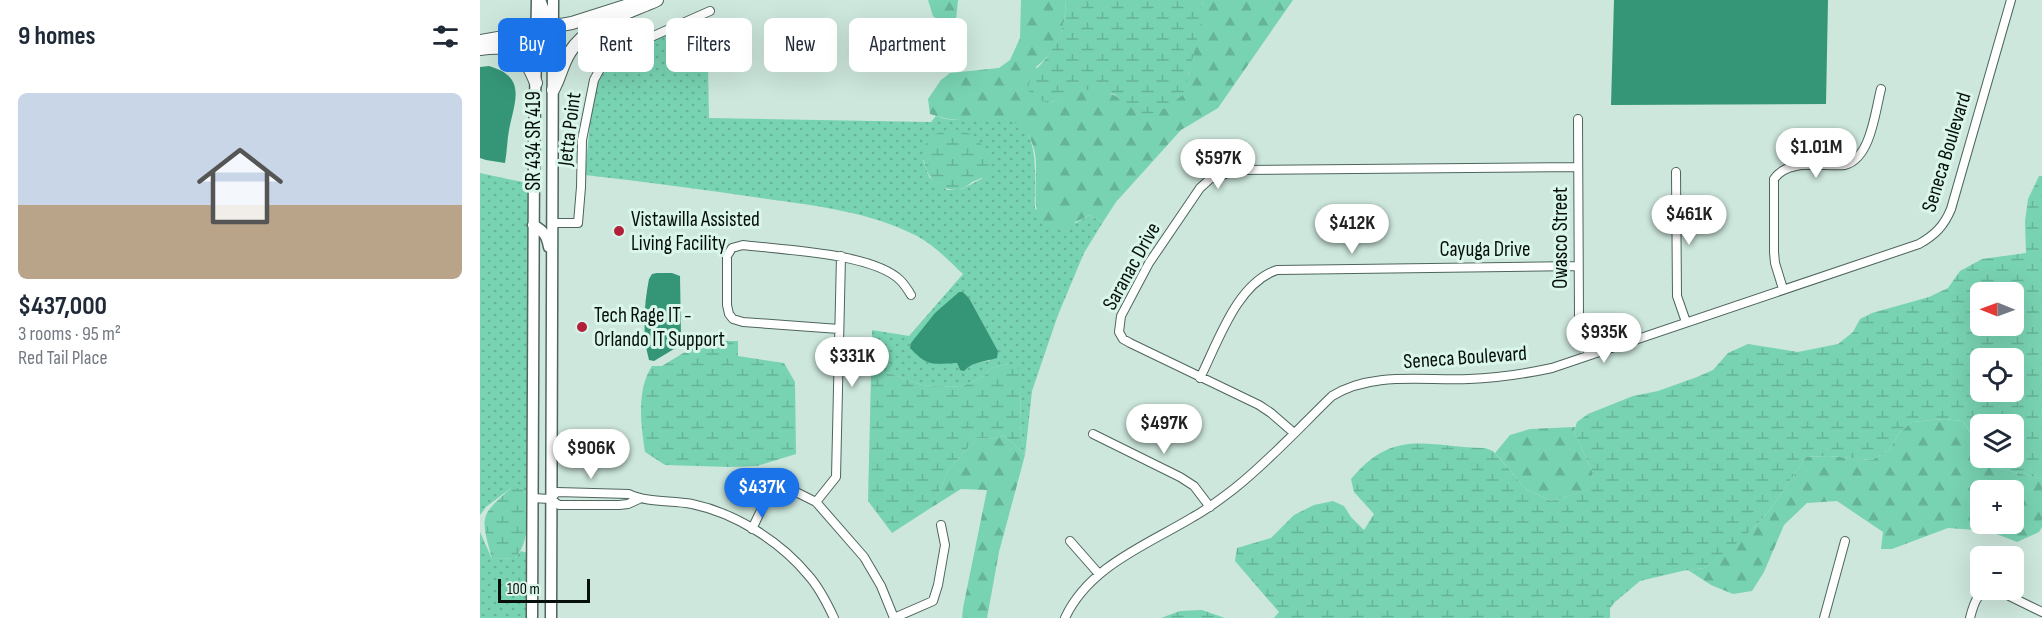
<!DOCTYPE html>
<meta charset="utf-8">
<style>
body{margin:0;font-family:"Sofia Sans Condensed",sans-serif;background:#f2f2f3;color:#1f2937;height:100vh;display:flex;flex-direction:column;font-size:22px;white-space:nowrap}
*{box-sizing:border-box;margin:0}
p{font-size:20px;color:#747a83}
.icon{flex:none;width:33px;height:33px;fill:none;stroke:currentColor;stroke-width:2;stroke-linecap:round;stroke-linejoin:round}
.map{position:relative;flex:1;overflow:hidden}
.panel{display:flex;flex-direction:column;background:#fff;width:480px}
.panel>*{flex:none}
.hud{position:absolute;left:18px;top:18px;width:570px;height:54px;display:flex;gap:12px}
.needle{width:39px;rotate:271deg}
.fabs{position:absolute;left:1490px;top:282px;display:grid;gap:12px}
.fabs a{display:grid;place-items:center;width:54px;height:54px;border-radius:9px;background:#fff;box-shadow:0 6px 24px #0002;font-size:30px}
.scale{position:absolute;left:18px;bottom:15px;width:92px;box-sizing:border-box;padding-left:6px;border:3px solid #060f0c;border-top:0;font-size:16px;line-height:21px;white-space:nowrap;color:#060f0c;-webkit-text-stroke:4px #daf5e9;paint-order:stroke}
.price{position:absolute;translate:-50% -51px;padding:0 14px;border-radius:21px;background:#fff;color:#222;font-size:20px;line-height:39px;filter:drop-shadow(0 2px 3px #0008)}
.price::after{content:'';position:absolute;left:50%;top:36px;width:18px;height:14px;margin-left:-9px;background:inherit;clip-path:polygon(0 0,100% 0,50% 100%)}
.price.selected{background:#1a73e8;color:#fff}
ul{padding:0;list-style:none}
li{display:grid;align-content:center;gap:12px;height:318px;padding:0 18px}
li span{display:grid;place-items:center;height:186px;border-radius:9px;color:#555}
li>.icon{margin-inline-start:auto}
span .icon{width:108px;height:108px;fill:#fffc;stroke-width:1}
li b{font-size:26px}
h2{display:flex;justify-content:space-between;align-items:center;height:72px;padding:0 18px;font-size:26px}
.chip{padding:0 21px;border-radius:9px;background:#fff;box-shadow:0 6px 24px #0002;font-size:21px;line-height:54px}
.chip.selected{background:#1a73e8;color:#fff}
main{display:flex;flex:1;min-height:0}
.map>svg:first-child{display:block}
.grass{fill:url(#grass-dots);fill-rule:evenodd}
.forest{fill:url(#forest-firs);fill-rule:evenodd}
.wetland{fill:url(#wetland-marsh);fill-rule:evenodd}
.water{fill:#359677}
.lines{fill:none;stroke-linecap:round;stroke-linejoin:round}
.minor-casing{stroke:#4e655c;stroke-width:10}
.major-casing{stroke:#4e655c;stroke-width:13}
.highway-casing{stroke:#4e655c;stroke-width:14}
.minor{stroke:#fff;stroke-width:8}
.major{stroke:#fff;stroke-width:10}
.highway{stroke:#fff;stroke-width:12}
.poi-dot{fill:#b32039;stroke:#daf5e9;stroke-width:2}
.labels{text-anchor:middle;stroke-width:6;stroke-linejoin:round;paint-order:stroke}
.street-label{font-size:21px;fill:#060f0c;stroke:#daf5e9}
.poi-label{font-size:21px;fill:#060f0c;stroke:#daf5e9;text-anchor:start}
</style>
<main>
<section class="panel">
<h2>9 homes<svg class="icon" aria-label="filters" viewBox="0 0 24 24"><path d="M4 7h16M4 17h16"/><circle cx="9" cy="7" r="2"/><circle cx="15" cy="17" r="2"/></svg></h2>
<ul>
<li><span style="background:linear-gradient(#c9d6e8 60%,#b9a48a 0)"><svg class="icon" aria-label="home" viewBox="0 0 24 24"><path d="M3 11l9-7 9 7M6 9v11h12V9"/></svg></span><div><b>$437,000</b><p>3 rooms · 95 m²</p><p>Red Tail Place</p></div></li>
</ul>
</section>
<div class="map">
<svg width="1562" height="618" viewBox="0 0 1562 618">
<defs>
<pattern id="grass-dots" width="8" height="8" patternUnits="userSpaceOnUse" patternTransform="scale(1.5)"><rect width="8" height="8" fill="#78d3b2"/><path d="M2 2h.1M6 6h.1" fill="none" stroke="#66b498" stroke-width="1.8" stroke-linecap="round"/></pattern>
<pattern id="forest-firs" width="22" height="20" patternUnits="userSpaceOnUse" patternTransform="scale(1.5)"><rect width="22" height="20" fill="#78d3b2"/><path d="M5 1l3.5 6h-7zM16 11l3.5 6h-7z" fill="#66b498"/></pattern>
<pattern id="wetland-marsh" width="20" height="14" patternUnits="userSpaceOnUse" patternTransform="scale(1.5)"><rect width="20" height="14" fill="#78d3b2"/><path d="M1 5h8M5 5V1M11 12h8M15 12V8" fill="none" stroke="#66b498"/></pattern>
</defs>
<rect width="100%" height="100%" fill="#cde7dc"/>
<path class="grass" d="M227,16L229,118L451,122L456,116C474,123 493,119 512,118C566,115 553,175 555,209L596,223L609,215L623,222L604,253L578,315L552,391L545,455L540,425L541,390L528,364L511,368L504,376L481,387L442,385L406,372L391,375L392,330L429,336L483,274C469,261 454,245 437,236C390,212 338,206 287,199C226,190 166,182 105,175C108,151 111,85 125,67C140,49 202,27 227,16ZM443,160L503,178L482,189L467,190L449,177ZM483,292L489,298L518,351L509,361L498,362L480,370L477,363Z
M0,173L42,182H48L50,292L46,493L41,488H31L6,507L0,515Z
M0,532L12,559L35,558L41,551L48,553V618H0Z"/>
<path class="forest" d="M448,0H478L476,20L465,25L453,16Z
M541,0H585C587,27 577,50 556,67L569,103C579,99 590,92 600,90C623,84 643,99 659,113L709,75C710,49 724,26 722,0H813L738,108L701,130L636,202L623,222L609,215C547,251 556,207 556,164C556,149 550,132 537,124C526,117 512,119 501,120C484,121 466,120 450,114L448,99L461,80L470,73L519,68L530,60L540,38Z
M1464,419L1483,421L1491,434L1496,454L1510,466L1562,479V527L1559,532L1537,542L1509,531L1468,528L1412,549H1401L1403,532L1357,501L1327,503L1304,525L1284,572L1272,591L1253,594L1231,585L1208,570L1224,568L1275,527L1292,507L1326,457L1349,456L1392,460L1409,450L1420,432L1432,422ZM1500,490H1533V524H1500Z
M1095,427L1094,432L1113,473L1109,490L1071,501L1046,489L1015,453L1030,435L1050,429Z
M524,435L545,455L519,552L507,618H482L483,608L507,490L481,489L446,511L453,503L463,484L468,470L497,438L515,439Z"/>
<path class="wetland" d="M585,0H722V19L704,94L686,108L668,115L659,114L634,94L616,90H600L569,103L557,99L548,90C551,71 556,71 566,58C580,40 587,22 585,0Z
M468,129C487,129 500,137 507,155C509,159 511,164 510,168C507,177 499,179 492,182C488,185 485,188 480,189C466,192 452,184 447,171C438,147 446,136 468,129Z
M1559,176H1562V479L1510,466L1500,458H1533V424H1500V457L1496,454L1491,433L1483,421L1464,419L1432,422L1420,432L1409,450L1392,460L1349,456L1326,457L1292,507L1275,527L1258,542L1224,568L1202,571L1160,581L1135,602L1130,608V618H794L799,612L755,561L757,548L791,538L814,515L834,505L853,501L864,506L871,517L884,530L894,514L874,492L871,479C914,427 948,447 1005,448L1013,451L1046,489L1071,501L1108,490L1113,473L1094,432L1097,422L1108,414L1153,396L1178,391L1217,377L1233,370L1248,353L1268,344L1318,352L1358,344L1373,332L1380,319L1392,313L1449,297L1468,288L1480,271L1502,259L1546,253L1545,221L1548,199ZM1533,292V326H1500V292ZM1533,358V392H1500V358Z
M206,341H258V356L304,363L315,382L316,454L277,466L249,467L185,465L165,452C161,426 156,390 172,366H182L205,352Z
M528,364H537L541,390L540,425L545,455L524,435L515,439L497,438L468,470L463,484L453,504L446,511L412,533L388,501L391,375L406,372L442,385L481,387L504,376L511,368Z
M31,488H41L46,493C48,513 50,543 35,558L12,559C0,515 0,516 31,488Z
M722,610L745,618H681L700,611Z"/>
<path class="water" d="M1134,0H1348L1346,104L1131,105Z
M9,66C47,77 35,100 29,130C27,141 27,152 25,163L6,160L0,158V67Z
M177,273H192L200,276L201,335L199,346L174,361L169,360C162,335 164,304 169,279L172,274Z
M479,292H483L489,298L518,351L517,358C505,362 493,361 484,371L480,370L477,363C452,364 448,367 430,348L431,343L455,313Z"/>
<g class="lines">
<g class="minor-casing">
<path id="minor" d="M1098,119L1099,319L1109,355
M1196,172L1197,296L1206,322
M73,223H98L101,187L102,140L114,80L121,67L135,53L230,11
M1303,289L1295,263L1294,252V179C1308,158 1342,167 1365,165C1391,158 1395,112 1401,89
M359,329L263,322L253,319L249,314L247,305V256L252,248L263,245C302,250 392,253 420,280C424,284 428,290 431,295
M720,378C738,342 757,283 797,270L1098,266
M814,433L791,413L779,405L650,343L643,339L639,332L641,316L669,263L720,188L730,179L757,170L1098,167
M613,434L700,477L714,486L730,507
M52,498L70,499L79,505H139L148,504L159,499
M70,499L77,492L149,494C168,503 191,500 212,504C255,513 300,541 328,575C339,587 347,603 354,618
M336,502L356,477L361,256
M272,529L286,500L300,492H316L336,502L384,557L401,586L414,618
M590,541L619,574
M414,618L453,601L458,585L465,545L461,525
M585,618C609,566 667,545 713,517C728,509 742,498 755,488C789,461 820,427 852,396C892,371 944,381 989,379C1017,378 1044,374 1072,368L1439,244C1455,235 1464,226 1471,209L1531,0
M1344,618L1365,541
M1490,618C1494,602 1498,588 1517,590L1562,612"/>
</g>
<g class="major-casing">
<path id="major" d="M53,225C64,231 67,236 69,247
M52,618L54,154L57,0
M71,618L73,0"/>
</g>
<g class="highway-casing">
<path id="highway" d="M59,0L64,13L73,24
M0,41L57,31L73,24L81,25L92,23L164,0
M0,49C35,44 43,51 56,83
M73,90C80,78 82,64 90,52C107,24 149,13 177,0"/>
</g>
<use href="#minor" class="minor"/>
<use href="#major" class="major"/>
<use href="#highway" class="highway"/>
</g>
<g class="poi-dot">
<circle cx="139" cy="231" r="6"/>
<circle cx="102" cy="327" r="6"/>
</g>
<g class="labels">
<g class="street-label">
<text transform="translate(89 129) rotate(-83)" y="7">Jetta Point</text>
<text transform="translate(53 141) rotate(-90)" y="7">SR 434 SR 419</text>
<text transform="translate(1466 152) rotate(-73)" y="7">Seneca Boulevard</text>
<text transform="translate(1080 238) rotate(-90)" y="7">Owasco Street</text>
<text x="1005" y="256">Cayuga Drive</text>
<text transform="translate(651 266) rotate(-61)" y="7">Saranac Drive</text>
<text transform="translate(985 357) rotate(-4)" y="7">Seneca Boulevard</text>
</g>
<g class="poi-label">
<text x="151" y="226">Vistawilla Assisted<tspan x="151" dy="24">Living Facility</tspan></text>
<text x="114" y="322">Tech Rage IT -<tspan x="114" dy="24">Orlando IT Support</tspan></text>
</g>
</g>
</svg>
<div class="fabs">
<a><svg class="needle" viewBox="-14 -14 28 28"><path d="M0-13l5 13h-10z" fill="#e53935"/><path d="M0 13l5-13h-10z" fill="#747a83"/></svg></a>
<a><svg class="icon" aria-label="locate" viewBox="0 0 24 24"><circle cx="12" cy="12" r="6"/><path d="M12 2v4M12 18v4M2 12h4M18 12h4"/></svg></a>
<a><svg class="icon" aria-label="layers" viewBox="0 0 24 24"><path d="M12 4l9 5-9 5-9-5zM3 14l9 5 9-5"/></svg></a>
<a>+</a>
<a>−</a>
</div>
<div class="scale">100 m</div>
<b class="price" style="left:1336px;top:179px">$1.01M</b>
<b class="price" style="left:738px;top:190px">$597K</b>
<b class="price" style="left:1209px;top:246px">$461K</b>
<b class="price" style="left:872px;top:255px">$412K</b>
<b class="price" style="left:1124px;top:364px">$935K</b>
<b class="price" style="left:372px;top:388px">$331K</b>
<b class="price" style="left:684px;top:455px">$497K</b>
<b class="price" style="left:111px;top:480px">$906K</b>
<b class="price selected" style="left:282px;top:519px">$437K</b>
<div class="hud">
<a class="chip selected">Buy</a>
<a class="chip">Rent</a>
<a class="chip">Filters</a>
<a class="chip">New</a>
<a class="chip">Apartment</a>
</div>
</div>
</main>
